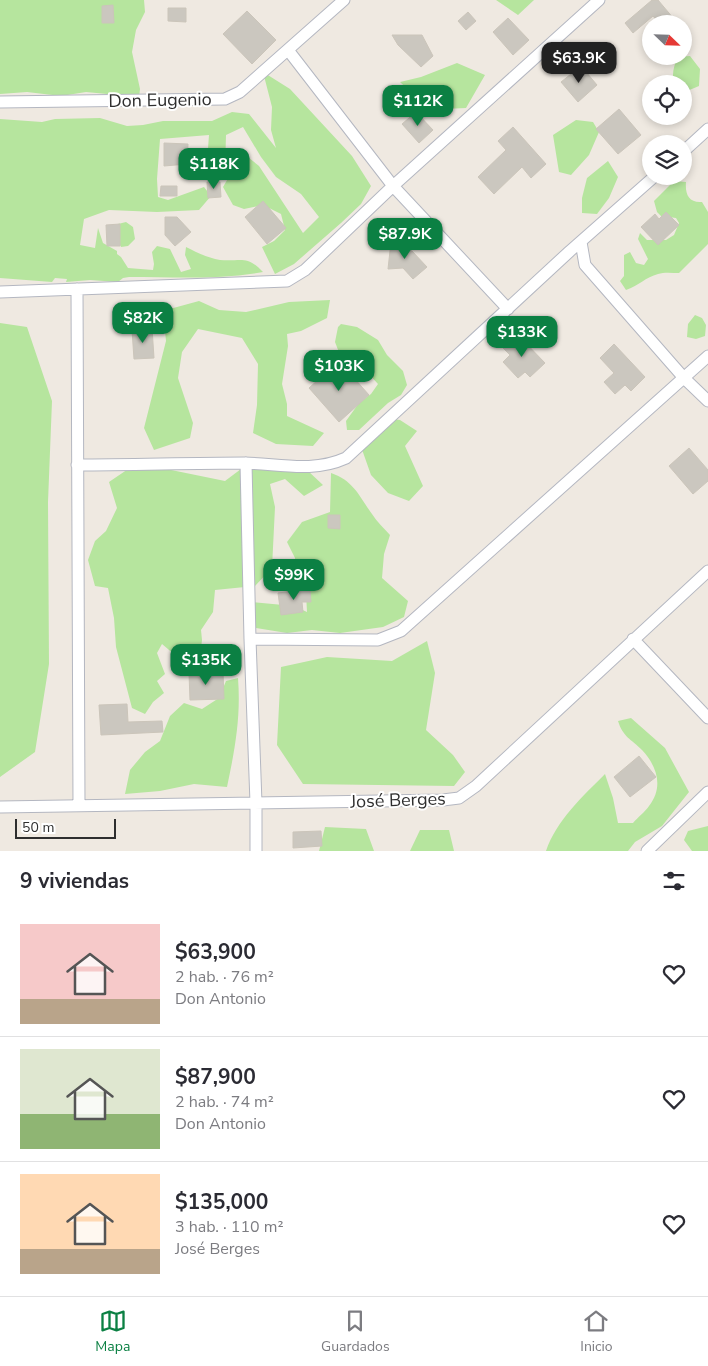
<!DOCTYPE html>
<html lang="es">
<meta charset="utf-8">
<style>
body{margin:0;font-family:"Nunito Sans",sans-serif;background:#f7f7f7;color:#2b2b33;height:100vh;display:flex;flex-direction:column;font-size:19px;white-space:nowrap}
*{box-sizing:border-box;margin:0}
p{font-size:16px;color:#7c7c81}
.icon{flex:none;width:28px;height:28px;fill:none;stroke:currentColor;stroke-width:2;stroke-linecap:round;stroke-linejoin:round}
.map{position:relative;height:851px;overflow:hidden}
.drawer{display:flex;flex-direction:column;background:#fff;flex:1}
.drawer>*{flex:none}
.needle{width:32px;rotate:113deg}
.controls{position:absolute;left:642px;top:15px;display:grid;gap:10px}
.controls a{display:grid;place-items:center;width:50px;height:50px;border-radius:50%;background:#fff;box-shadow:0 2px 8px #0003;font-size:25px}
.scale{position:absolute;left:15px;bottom:12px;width:101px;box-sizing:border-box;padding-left:5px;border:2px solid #2e2e2e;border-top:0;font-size:14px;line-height:18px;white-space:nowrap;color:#2e2e2e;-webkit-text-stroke:4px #fff;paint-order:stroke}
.price{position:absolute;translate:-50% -42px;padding:0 11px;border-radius:10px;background:#0b8043;color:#fff;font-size:16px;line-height:32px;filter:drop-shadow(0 1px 2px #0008)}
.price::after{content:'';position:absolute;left:50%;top:30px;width:15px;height:11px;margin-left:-8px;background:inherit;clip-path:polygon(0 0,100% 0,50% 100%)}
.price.selected{background:#222;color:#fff}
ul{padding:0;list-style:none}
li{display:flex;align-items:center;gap:15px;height:125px;padding:0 20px}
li+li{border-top:1px solid #e1e1e2}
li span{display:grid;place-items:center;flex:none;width:140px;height:100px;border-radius:0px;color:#555}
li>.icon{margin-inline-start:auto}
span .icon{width:60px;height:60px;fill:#fffc;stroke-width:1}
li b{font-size:21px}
h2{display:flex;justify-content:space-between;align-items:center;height:60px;padding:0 20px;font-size:21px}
.tabs{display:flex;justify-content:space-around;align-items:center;height:70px;border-top:1px solid #e1e1e2;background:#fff;font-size:14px;color:#7c7c81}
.tabs a{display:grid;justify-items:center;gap:2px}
.tabs .selected{color:#0b8043}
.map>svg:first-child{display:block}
.green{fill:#b6e59e}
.building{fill:#cbc7bf;stroke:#cbc5ba}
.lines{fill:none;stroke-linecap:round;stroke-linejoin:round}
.minor-casing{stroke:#b4b7c1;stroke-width:13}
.minor{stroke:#fff;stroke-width:11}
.labels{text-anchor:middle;stroke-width:4;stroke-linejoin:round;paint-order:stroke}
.street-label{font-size:18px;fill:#2e2e2e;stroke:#fff}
</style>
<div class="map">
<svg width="708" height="851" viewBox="0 0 708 851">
<rect width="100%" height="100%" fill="#efe9e1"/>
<path class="green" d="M0,0H144L145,12L136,30L132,52L140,89L139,97L127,101L107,94L86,92L61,96L27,92L0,94Z
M496,0H534L518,15Z
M690,56L700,69L699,86L687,91L684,89V84C667,84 674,68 677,57Z
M457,63L485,75L466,108L444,109L417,98L400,82L421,77Z
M263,72L290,89L352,156L371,186L361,204L341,223L294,264L275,274L262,247L274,241L285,230L281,214L263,205L244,209L233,205L223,187L243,153L259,166L303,233L319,217L301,194L276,177L261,157L243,127L226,135L225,171L211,170L207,162L209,135L160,139L157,179L158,197L168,200L204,187L211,196L199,210L157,212L109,210L84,219L80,245L95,248L98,228L103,243L117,251V254L121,257L128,268L153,270L154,264L152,252L157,246L170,249L181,272L191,269L185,255L186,247C196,252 208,258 220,260C241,262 246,254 263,272C218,280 175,277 129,277L123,278L118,282L90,280L66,282L67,279L55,278L52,282L0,278V119L42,122L55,119L100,118L127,126L143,125L163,121H212L232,112L249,114L276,148L271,130L272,107Z
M576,120L593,122L599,132L589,155L571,175L559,172L553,135Z
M608,161L618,177L609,198L597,214L582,213V198L587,178Z
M674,181L686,182C685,195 689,203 702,202L708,212V244L679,273C672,273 664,272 658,274C646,277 638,286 626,290L620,281L624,276V255L630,252L636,263L644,265L648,259L638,239L640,233L647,240H666L674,235L679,223L676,218L661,216L657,212L654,201Z
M126,222L133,227L135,239L128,246L121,247L118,241V224Z
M330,300L327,318L301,331L287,334L288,346L282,384L287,404V416L324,433L313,446L276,444L253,433L257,405L258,364L242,338L198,329L182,352L178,378L193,423L190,438L154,450L144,428L166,341L164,321L166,310L199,301L219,310L246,312L289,302Z
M695,315L702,318L706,325L705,336L696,339L687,337L688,324Z
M0,323L27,327L52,401L48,502L49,664L35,752L0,777Z
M341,324L357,327L378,340L387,355L403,371L407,385L401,395L388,403L359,430H347L346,421L359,403L371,394L378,384L366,371L352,366L340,355L335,342L338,327Z
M385,418L400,420L417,431L405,446L423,486L409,501L388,493L371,475L359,441Z
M137,463L225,481L245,466L307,470L323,485L304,496L285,479L270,484L275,507L272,568L255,586L215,590L213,612L201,630L202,640L199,664L188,666L162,644L157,653L165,674L157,681L164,693L153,702L145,714L132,708L116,647L114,618L108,588L95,586L88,560L95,541L106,531L117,508L109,482Z
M331,473C354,481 359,496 372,514C377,522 384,528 390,535L384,554L382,578L408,601L404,617L383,627L340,633L312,630L287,633L256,628L251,602L294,606L307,612L306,593L294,585L295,558L287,542L302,522L330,512Z
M427,641L435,673L426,730L453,755L465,772L454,786L303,784L277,745L281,667L327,657L392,661Z
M238,678C241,717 235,749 227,787L194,784L160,791L125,794L130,770L145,752L160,741L170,716L184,703L202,709L219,698L226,681Z
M631,718L665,748L689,792L662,826L635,842L628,851H546C556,821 583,796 605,774L613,798L618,823H633C638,817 645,812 649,806C664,787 657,766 642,750C631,739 623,737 618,721Z
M708,826V851H692L684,840L688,831Z
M325,827L366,829L374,851H319Z
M420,830H449L454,851H410Z"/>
<path class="building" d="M652,0H658L674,19L668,24H660L653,16L633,33L625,23Z
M113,5L114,23H102V6Z
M168,8H186V22L168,21Z
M247,11L276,40L252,64L223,34Z
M468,12L476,21L466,30L458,21Z
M508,18L529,40L513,55L493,32Z
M392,35H422L433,56L421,67L398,45Z
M581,66L597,85L578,102L561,82Z
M619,109L641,135L618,154L596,129Z
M416,112L433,130L419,143L402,124Z
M513,127L546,164L531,178L522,167L494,194L478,177L506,150L498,141Z
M164,143L188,144L187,164L164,166Z
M207,182H220L221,197L208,198Z
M161,186H177V196H160Z
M263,201L286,228L267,244L245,217Z
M666,212L679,225L658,245L641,227L655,214L659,219Z
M165,217H177L191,232L175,246L165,235Z
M120,224V246H107L106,225Z
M391,242L404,244V249L412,251L427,267L413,279L403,268L388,269Z
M152,328L154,358L134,359L132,330Z
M517,334L545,363L530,377L525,372L518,378L503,362L510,355L503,348Z
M614,344L645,377L631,391L625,385L615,394L604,382L614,373L600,358Z
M339,361L369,395L339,422L309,388Z
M689,448L708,470V481L693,494L669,466Z
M328,515H340V529L328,528Z
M310,589L311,602H302L303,612L281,615L278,593Z
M223,672L224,699L190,700L189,673Z
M127,704L128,722L162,721L163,732L101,735L99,705Z
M639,756L656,777L630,797L614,777Z
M321,831L322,846L293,848V832Z"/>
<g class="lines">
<g class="minor-casing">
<path id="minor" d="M288,50L393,186L508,309
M0,102L225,99L240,92L344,0
M684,151L708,129
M581,242L585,265L684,378L708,401
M77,289L79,805
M0,292L287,281L305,270L393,186L599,0
M246,463L250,639L256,803V851
M77,465C133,465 189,463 245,463C280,464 313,473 346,458L570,251L655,176
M250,639L378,640L401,631L708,356
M633,639L708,718
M0,807L443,800L459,798L476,786L708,571
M647,851L708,792"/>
</g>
<use href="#minor" class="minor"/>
</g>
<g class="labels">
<g class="street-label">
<text transform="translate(160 100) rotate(-1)" y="6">Don Eugenio</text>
<text transform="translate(398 800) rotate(-2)" y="6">José Berges</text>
</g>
</g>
</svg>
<div class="controls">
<a><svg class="needle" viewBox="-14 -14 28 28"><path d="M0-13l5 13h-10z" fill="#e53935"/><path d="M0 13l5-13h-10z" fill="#7c7c81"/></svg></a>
<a><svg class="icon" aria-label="locate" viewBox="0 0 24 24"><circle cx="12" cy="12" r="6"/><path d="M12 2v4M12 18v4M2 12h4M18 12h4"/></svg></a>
<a><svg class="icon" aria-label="layers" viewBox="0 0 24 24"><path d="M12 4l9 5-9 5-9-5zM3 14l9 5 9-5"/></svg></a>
</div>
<div class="scale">50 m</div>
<b class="price selected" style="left:579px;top:84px">$63.9K</b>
<b class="price" style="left:418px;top:127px">$112K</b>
<b class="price" style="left:214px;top:190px">$118K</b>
<b class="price" style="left:405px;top:260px">$87.9K</b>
<b class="price" style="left:143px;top:344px">$82K</b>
<b class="price" style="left:522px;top:358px">$133K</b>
<b class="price" style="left:339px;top:392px">$103K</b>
<b class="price" style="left:294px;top:601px">$99K</b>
<b class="price" style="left:206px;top:686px">$135K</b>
</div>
<section class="drawer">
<h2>9 viviendas<svg class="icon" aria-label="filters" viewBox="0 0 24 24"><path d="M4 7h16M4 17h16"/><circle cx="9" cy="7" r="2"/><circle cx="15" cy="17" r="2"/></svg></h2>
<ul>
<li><span style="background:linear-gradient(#f6c9c9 75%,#b9a48a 0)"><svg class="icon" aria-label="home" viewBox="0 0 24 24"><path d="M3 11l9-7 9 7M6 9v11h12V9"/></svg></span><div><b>$63,900</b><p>2 hab. · 76 m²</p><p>Don Antonio</p></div><svg class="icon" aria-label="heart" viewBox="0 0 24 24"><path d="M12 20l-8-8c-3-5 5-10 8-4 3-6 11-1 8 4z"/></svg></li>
<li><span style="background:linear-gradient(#dfe7d0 65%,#8fb573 0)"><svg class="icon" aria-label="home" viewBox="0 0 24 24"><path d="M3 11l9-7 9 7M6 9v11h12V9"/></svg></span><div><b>$87,900</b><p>2 hab. · 74 m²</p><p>Don Antonio</p></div><svg class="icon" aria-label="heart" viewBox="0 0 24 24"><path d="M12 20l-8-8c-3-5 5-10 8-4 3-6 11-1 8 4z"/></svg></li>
<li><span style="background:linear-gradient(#ffd9b3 75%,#b9a48a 0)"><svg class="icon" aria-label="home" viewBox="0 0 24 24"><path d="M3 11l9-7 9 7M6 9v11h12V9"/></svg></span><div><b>$135,000</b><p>3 hab. · 110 m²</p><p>José Berges</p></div><svg class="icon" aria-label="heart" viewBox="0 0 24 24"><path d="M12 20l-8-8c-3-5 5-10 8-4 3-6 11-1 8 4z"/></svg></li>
</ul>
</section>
<nav class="tabs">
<a class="selected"><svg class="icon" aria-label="map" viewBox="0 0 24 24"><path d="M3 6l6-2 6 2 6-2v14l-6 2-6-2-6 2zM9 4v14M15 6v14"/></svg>Mapa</a>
<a><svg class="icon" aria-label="saved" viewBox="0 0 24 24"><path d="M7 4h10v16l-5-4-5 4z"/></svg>Guardados</a>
<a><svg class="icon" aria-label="home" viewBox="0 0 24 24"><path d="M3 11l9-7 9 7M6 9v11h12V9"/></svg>Inicio</a>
</nav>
